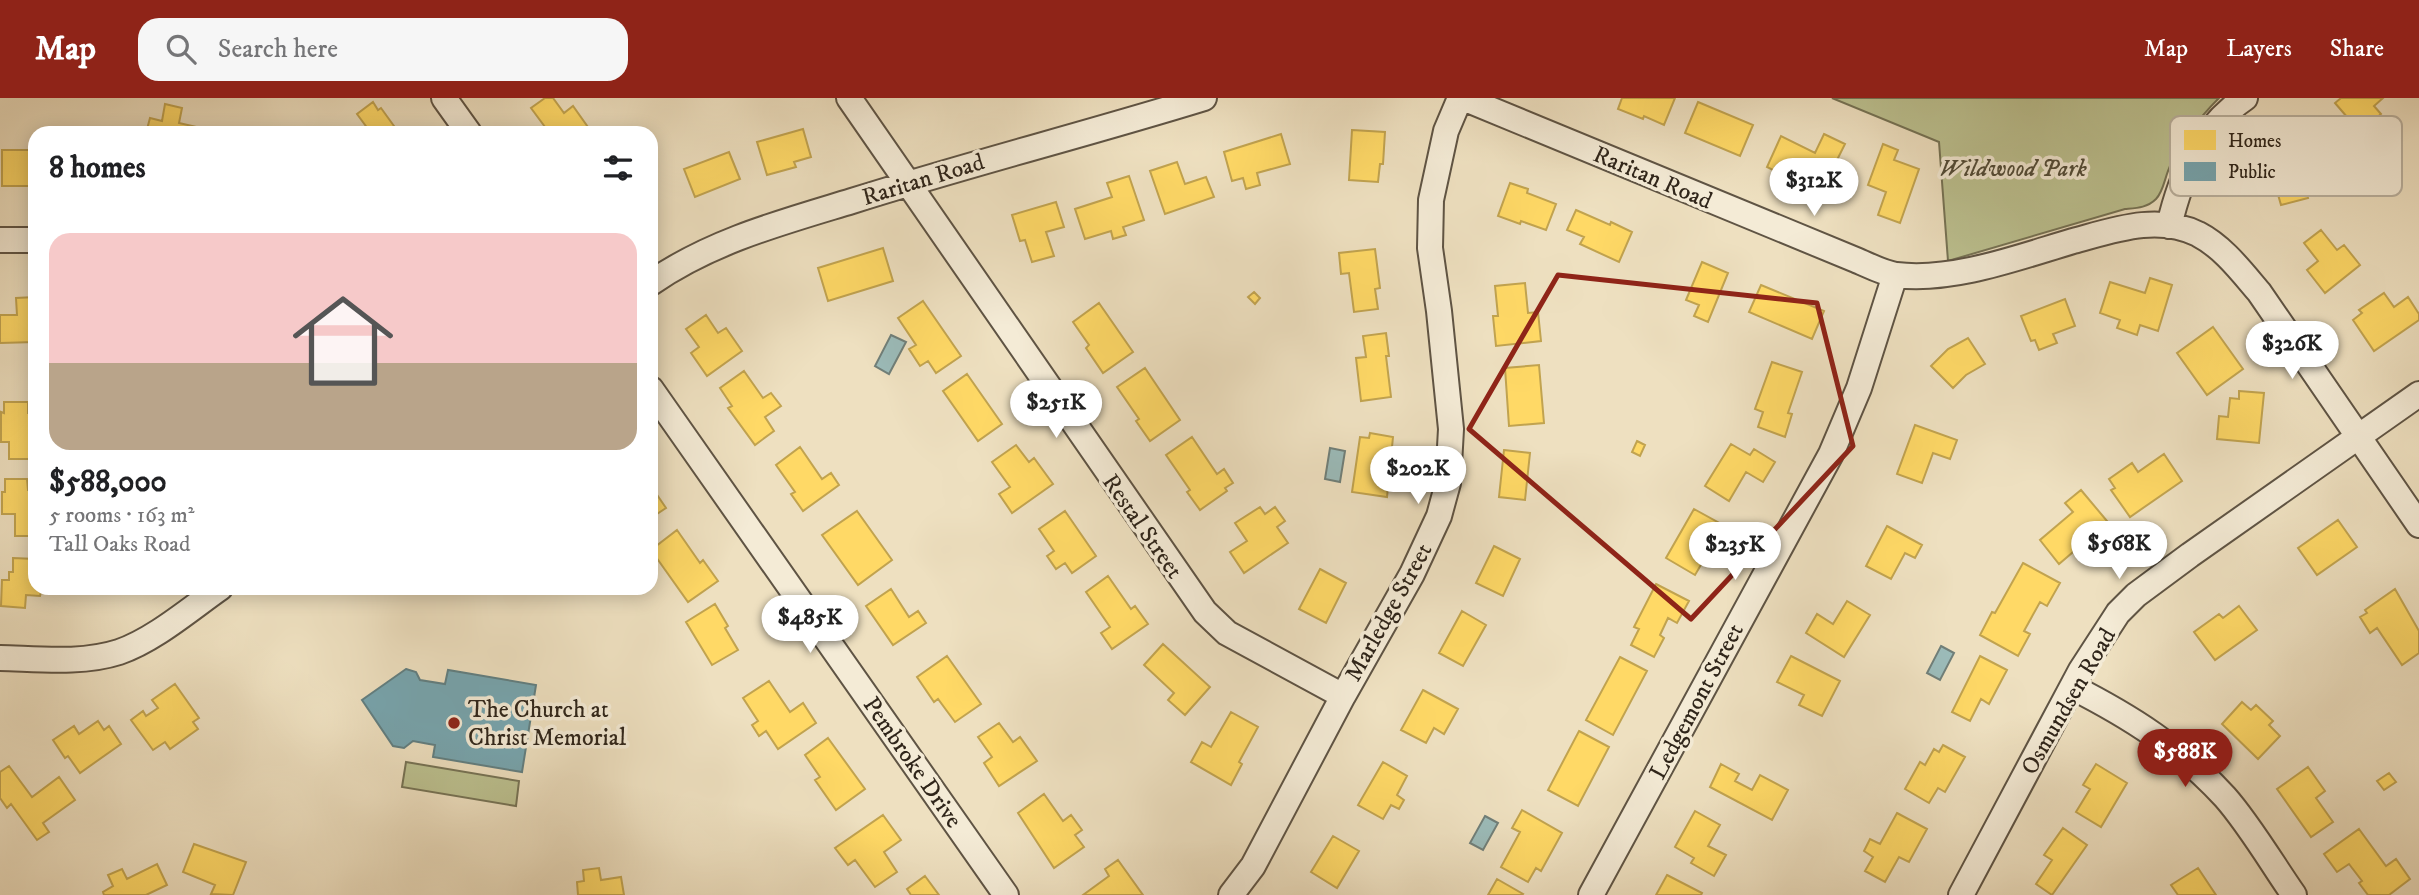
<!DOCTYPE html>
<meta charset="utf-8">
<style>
body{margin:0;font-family:"IM FELL DW Pica",serif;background:#f6f6f6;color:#202124;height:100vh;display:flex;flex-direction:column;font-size:26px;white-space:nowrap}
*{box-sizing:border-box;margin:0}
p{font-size:23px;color:#757577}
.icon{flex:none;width:38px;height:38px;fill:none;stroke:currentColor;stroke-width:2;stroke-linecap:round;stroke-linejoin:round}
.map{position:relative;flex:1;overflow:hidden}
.details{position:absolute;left:28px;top:28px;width:630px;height:469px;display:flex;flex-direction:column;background:#fff;border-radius:21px;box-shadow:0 4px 18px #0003}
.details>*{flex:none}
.price{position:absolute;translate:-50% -60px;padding:0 16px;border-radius:24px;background:#fff;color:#222;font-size:23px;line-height:46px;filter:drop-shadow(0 2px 4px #0008)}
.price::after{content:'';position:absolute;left:50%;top:42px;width:21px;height:16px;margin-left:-10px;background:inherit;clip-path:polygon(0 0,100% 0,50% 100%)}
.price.on{background:#8f2418;color:#fff}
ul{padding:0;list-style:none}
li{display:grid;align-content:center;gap:14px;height:371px;padding:0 21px}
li+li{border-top:2px solid #e0e0e0}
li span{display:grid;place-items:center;height:217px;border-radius:21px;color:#555}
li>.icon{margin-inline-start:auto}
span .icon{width:126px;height:126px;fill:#fffc;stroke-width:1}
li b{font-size:30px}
h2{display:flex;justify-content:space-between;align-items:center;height:84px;padding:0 21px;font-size:30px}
header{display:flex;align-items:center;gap:42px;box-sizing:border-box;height:98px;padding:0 35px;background:#8f2418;color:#fff}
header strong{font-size:33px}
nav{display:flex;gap:38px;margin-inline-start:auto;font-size:24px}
.search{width:490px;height:63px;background:#f6f6f6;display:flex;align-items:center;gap:18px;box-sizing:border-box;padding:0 24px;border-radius:21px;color:#757577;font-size:26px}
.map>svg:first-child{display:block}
.green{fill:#bcc190;stroke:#767355;stroke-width:2}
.water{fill:#9bbbb9;stroke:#707f79;stroke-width:2}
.homes{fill:#ffd966;stroke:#c1a34f;stroke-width:2}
.public{fill:#76a5af;stroke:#617f82;stroke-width:2}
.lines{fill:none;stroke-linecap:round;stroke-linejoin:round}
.minor-casing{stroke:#5f5444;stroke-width:28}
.minor{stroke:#f4ebd6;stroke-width:24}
.marked{fill:none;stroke:#8f2418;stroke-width:5;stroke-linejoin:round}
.poi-dot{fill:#8f2418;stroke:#f4ebd6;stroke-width:2.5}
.labels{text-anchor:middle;stroke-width:7;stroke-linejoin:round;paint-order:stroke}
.park-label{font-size:24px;font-style:italic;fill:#524c38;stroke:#f4ebd6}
.street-label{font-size:24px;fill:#2f251a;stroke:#f4ebd6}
.poi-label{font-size:24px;fill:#2f251a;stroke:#f4ebd6;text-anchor:start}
.key{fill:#f4ebd6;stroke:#b9b09e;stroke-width:2}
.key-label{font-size:19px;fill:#2f251a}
</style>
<header>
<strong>Map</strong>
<div class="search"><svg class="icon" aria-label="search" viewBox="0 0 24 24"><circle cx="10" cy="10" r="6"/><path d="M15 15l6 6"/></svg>Search here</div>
<nav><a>Map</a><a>Layers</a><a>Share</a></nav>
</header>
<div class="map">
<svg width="2419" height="797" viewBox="0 0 2419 797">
<rect width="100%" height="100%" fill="#eee0c0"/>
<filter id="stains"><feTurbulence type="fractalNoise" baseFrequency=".00286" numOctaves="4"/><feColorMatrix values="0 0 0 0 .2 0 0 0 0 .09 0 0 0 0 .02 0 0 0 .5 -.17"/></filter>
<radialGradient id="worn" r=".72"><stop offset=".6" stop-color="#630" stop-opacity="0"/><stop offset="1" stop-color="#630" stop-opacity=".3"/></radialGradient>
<path class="green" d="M1832,0H2219C2199,20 2183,40 2171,66C2165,77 2164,93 2156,101C2147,110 2136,110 2125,111L1948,163L1939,44Z
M406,664L519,683L516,708L402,689Z"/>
<path class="water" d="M891,237L906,244L889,276L875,268Z
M1330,350L1345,353L1340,384L1325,381Z
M1941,548L1954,555L1940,582L1927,575Z
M1485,718L1498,725L1483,752L1470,745Z"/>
<path class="homes" d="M545,0H553L564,15L573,8L590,32L585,35H536L545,29L531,10Z
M1622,0H1675L1664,27L1644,18L1643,21L1618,11Z
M2341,0H2383L2374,8L2381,16L2360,34L2335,5Z
M373,4L378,12L381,10L399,35H371L357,16Z
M1698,4L1753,27L1740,58L1685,35Z
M165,6L182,10L179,25L214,33V35H146L150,20L162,23Z
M803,31L811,59L794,64L796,69L767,77L757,44Z
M1352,32L1385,34L1383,66H1380L1378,84L1349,82Z
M1281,36L1290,66L1257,75L1260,87L1246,91L1243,80L1232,83L1224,54Z
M1824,36L1845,46L1836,64L1843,67L1827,99L1767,69L1781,38L1815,55Z
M1883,46L1898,52L1894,62L1919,71L1900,125L1878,117L1886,94L1868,87Z
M2304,48L2309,66L2295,70L2297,75L2301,73L2308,100L2281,107L2273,79L2265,81L2260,59Z
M2,52H35V88H2Z
M729,54L740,81L695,99L684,71Z
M1177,64L1185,86L1206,79L1214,99L1165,116L1150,73Z
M1129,78L1144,122L1123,129L1126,137L1113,141L1111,133L1085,141L1075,111L1112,99L1107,85Z
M1510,85L1528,91L1527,95L1556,106L1546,132L1521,123L1520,126L1498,118Z
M1056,104L1064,129L1046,134L1054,158L1032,164L1025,142L1020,143L1012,117Z
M1576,112L1610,127L1611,124L1632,134L1619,164L1580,146L1584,139L1567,132Z
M2321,132L2337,152L2344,147L2360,167L2325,195L2307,172L2318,163L2304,145Z
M883,150L893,183L828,203L818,170Z
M1375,151L1380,190L1375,191L1378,211L1354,214L1349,175L1341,176L1339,155Z
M1702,164L1728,175L1708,224L1694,218L1699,207L1686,202Z
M2150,180L2172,187L2158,233L2140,227L2137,237L2117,230L2120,222L2100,215L2110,184L2145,195Z
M1525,185L1528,215L1538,214L1541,243L1496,248L1493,218H1498L1495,188Z
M1761,187L1824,213L1812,241L1749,214Z
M1254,194L1260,200L1255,206L1248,199Z
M2384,195L2394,209L2408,199L2419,216V222L2374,253L2353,222L2362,215L2359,212Z
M35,199V244L0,245V217H17L16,200Z
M2065,201L2075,228L2053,236L2057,245L2039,252L2035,242L2031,243L2021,218Z
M923,203L961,258L936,275L928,263L920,268L909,251L916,247L898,220Z
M1099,205L1133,254L1103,275L1086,250L1089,247L1073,224Z
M706,217L718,235L726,230L742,253L707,278L691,255L699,249L686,231Z
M2213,229L2243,271L2207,297L2177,255Z
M1386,235L1389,258H1386L1391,299L1361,303L1356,260L1366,259L1363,238Z
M1968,240L1985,266L1966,277L1953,290L1931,268L1948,251Z
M1772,264L1802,274L1788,315L1792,316L1785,339L1758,329L1763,314L1755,311Z
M1539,267L1544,325L1509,328L1505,270Z
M1145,270L1180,322L1150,343L1136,323L1139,321L1117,289Z
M744,273L763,300L771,295L781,308L765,319L774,333L755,347L728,310L732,308L720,290Z
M967,276L1002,326L978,343L943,293Z
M2239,293L2264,295L2259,345L2217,341L2219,318L2228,319L2230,300L2239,301Z
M4,304H28V315H35V361H9V344H1V314L4,315Z
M1915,327L1957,342L1950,361L1933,355L1922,385L1897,376Z
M1370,335L1393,339L1387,399L1352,394L1360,339L1369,340Z
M1192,339L1217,376L1224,371L1233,385L1225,390L1227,393L1200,412L1187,394L1190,392L1166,357Z
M1637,343L1645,347L1640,358L1632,354Z
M1731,346L1750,357L1754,351L1775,364L1763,384L1746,374L1729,403L1705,388Z
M1016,347L1029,364L1034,360L1053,386L1012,415L999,396L1010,389L992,364Z
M800,349L822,381L831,375L839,387L803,413L791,396L795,394L776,367Z
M1504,352L1530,355L1525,402L1499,399Z
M2164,356L2182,383L2130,419L2111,392L2115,390L2109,381L2132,365L2138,374Z
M5,381H27L28,392H35V438H15V416H2V394H5Z
M651,388L666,410L651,420Z
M2081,392L2112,429L2090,448L2086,443L2059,466L2040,442L2073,414L2065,405Z
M1260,409L1265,416L1275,409L1285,423L1277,429L1288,445L1244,475L1230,454L1247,443L1235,425Z
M1694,411L1721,426L1713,440L1717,442L1712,449L1708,447L1702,458L1705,460L1695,477L1666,460Z
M857,413L892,462L858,487L822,437Z
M1065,413L1096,458L1072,475L1065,465L1056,471L1047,458L1054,453L1039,431Z
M2338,422L2357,449L2317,477L2298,450Z
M1887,428L1922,447L1915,460L1905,455L1891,481L1866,468Z
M677,432L700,465L703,462L718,483L688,504L651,452Z
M1494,448L1520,461L1503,498L1476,485Z
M13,460L35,461V490H63V495L41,494L40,498L26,497L25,510L1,508L2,482H9V474H13Z
M2023,465L2060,485L2047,508L2040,504L2024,533L2030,536L2018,558L1980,537L1992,514L1995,515Z
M1320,471L1346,485L1326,525L1299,511Z
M1108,478L1131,511L1135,508L1148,526L1112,551L1101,535L1110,529L1086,494Z
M1656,486L1689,503L1677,525L1668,520L1660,537L1664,540L1654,559L1631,547L1639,531L1634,529Z
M891,491L909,519L918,513L926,525L893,547L866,508Z
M2395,491L2419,533V555L2402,567L2377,530L2370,535L2360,519L2367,515L2365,512Z
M1847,503L1870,517L1844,559L1806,535L1817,516L1833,526Z
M715,506L728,528L725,530L738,552L712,567L686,524Z
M2239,508L2257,532L2215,562L2194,534L2219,516L2223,520Z
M1462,513L1486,527L1463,568L1439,555Z
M1163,546L1210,589L1185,617L1168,602L1174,595L1144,567Z
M947,558L981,606L955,624L938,601L934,604L917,579Z
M1791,558L1840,583L1822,618L1799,607L1804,597L1777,584Z
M1980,558L2007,572L1989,606L1981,601L1970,623L1952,614Z
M1620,559L1647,573L1613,637L1586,622Z
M769,583L790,614L803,605L816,625L778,651L766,633L759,638L752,627L758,623L743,600Z
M175,586L199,620L193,624L198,631L170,651L165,644L153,652L131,622L143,613L146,618L158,610L152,602Z
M1423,592L1458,611L1444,636L1434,630L1426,645L1401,632Z
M2242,604L2251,612L2256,607L2273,623L2269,627L2280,638L2258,661L2222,626Z
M1231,614L1258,629L1239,664L1242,666L1231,687L1191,664L1202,644L1211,649Z
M98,623L104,632L109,628L121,646L80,675L68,658L65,660L53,642L74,628L79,636Z
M999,625L1013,644L1020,639L1037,663L999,688L984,665L992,659L978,639Z
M1579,633L1609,649L1578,708L1548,692Z
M828,640L865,691L836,712L815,682L820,679L805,657Z
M1943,647L1965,659L1945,694L1938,690L1929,705L1905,691L1920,664L1925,667L1934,651L1939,654Z
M1383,664L1407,678L1397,697L1404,702L1399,711L1391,707L1383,721L1358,707Z
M1721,666L1739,676L1735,683L1752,692L1760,677L1788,692L1772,722L1710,689Z
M2096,666L2127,685L2101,729L2076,714L2090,691L2083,687Z
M9,668L32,699L59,679L75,702L43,725L49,734L37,742L11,706L7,710L0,700V674Z
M2308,669L2325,693L2316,700L2333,724L2311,739L2277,691Z
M2389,675L2396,684L2384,692L2377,683Z
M1044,696L1063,723L1071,717L1082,732L1075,737L1084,749L1054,770L1018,715Z
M1522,712L1562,735L1541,773L1536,770L1528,784L1501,769L1520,734L1512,730Z
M1695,713L1720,727L1708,748L1726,757L1714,778L1691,765L1694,760L1675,749Z
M1897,715L1927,731L1909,764L1899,759L1885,784L1865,773L1873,759L1864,753L1870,741L1880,746Z
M883,717L901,742L884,754L897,774L875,789L855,762L848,767L835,750Z
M2063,730L2087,747L2052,797L2036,786L2052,762L2044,757Z
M2359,731L2386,768L2396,761L2410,781L2389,797H2368L2359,785L2362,783L2349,766L2337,774L2324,756Z
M1333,738L1359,753L1337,790L1311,774Z
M194,746L246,764L233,797L211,796L215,787L183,774Z
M1118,762L1143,797H1083L1109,778L1105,771Z
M157,766L167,787L146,797H104L103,794L113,788L108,777L122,771L127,781Z
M599,770L601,782L621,779L624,797H578L577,784L584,783L583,772Z
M2198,770L2216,797H2178L2171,787Z
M1667,777L1702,795L1701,797H1656Z
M925,778L939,797H911L907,791Z
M1497,781L1523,796L1522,797H1488Z"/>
<path class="public" d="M406,571L416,574L420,582L445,586L448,572L536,587L522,674L433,659L435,647L429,646L413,643L404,650L393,648L362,602Z"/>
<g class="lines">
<g class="minor-casing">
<path id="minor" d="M444,0L469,35
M849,0L1205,514L1227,535L1343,598
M1463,0L1856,162C1868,167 1883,175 1896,177C1953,184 2019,159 2073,143C2114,132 2157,116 2198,136C2223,149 2241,173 2259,194L2419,427
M2169,128C2181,77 2201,30 2245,0
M0,142H35
M651,185C711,143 783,124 852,103C969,66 1087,36 1204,0
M651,291L1006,797
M0,560C39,561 82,566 119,554C154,542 190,511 220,490
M2072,589C2131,619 2180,650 2225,699C2249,726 2273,767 2294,797
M1231,797L1253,768L1343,598L1412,476L1439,418L1448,385L1451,331L1439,213L1430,150L1431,102L1446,33L1460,0
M1591,797L1831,356L1859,290L1895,177
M1961,797L2081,572L2118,515L2136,497L2190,457L2419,296"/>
</g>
<use href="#minor" class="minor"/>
</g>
<path class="marked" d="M1558,177L1817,205L1853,348L1691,521L1469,331Z"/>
<circle class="poi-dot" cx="454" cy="625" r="7"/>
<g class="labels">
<g class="park-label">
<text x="2013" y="78">Wildwood Park</text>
</g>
<g class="street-label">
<text transform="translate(1653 79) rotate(23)" y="8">Raritan Road</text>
<text transform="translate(923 81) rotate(-17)" y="8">Raritan Road</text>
<text transform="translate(1143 428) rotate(55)" y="8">Restal Street</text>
<text transform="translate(1388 514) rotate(-61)" y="8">Marledge Street</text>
<text transform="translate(1696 603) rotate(-62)" y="8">Ledgemont Street</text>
<text transform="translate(2068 603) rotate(-60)" y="8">Osmundsen Road</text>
<text transform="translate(913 664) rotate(55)" y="8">Pembroke Drive</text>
</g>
<g class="poi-label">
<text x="468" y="619">The Church at<tspan x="468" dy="28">Christ Memorial</tspan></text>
</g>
</g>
<rect x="2170" y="18" width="232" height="80" rx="10" class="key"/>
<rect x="2184" y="32" width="32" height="20" fill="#ffd966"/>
<rect x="2184" y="64" width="32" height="19" fill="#76a5af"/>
<g class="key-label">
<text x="2228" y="49">Homes</text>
<text x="2228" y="80">Public</text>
</g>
<rect width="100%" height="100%" filter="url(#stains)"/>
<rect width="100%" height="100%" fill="url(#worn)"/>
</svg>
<b class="price" style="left:1814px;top:120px">$312K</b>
<b class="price" style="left:2292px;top:283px">$326K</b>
<b class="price" style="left:1056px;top:342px">$251K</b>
<b class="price" style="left:1418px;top:408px">$202K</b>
<b class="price" style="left:2119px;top:483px">$568K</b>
<b class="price" style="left:1735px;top:484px">$235K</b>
<b class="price" style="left:810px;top:557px">$485K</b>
<b class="price on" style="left:2185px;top:691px">$588K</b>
<section class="details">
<h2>8 homes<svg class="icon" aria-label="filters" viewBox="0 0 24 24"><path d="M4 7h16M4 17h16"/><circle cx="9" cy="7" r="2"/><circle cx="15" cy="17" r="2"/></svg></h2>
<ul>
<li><span style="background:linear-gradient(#f6c9c9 60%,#b9a48a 0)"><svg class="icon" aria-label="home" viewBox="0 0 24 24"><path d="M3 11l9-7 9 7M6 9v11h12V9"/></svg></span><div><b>$588,000</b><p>5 rooms · 163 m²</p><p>Tall Oaks Road</p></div></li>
</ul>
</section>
</div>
